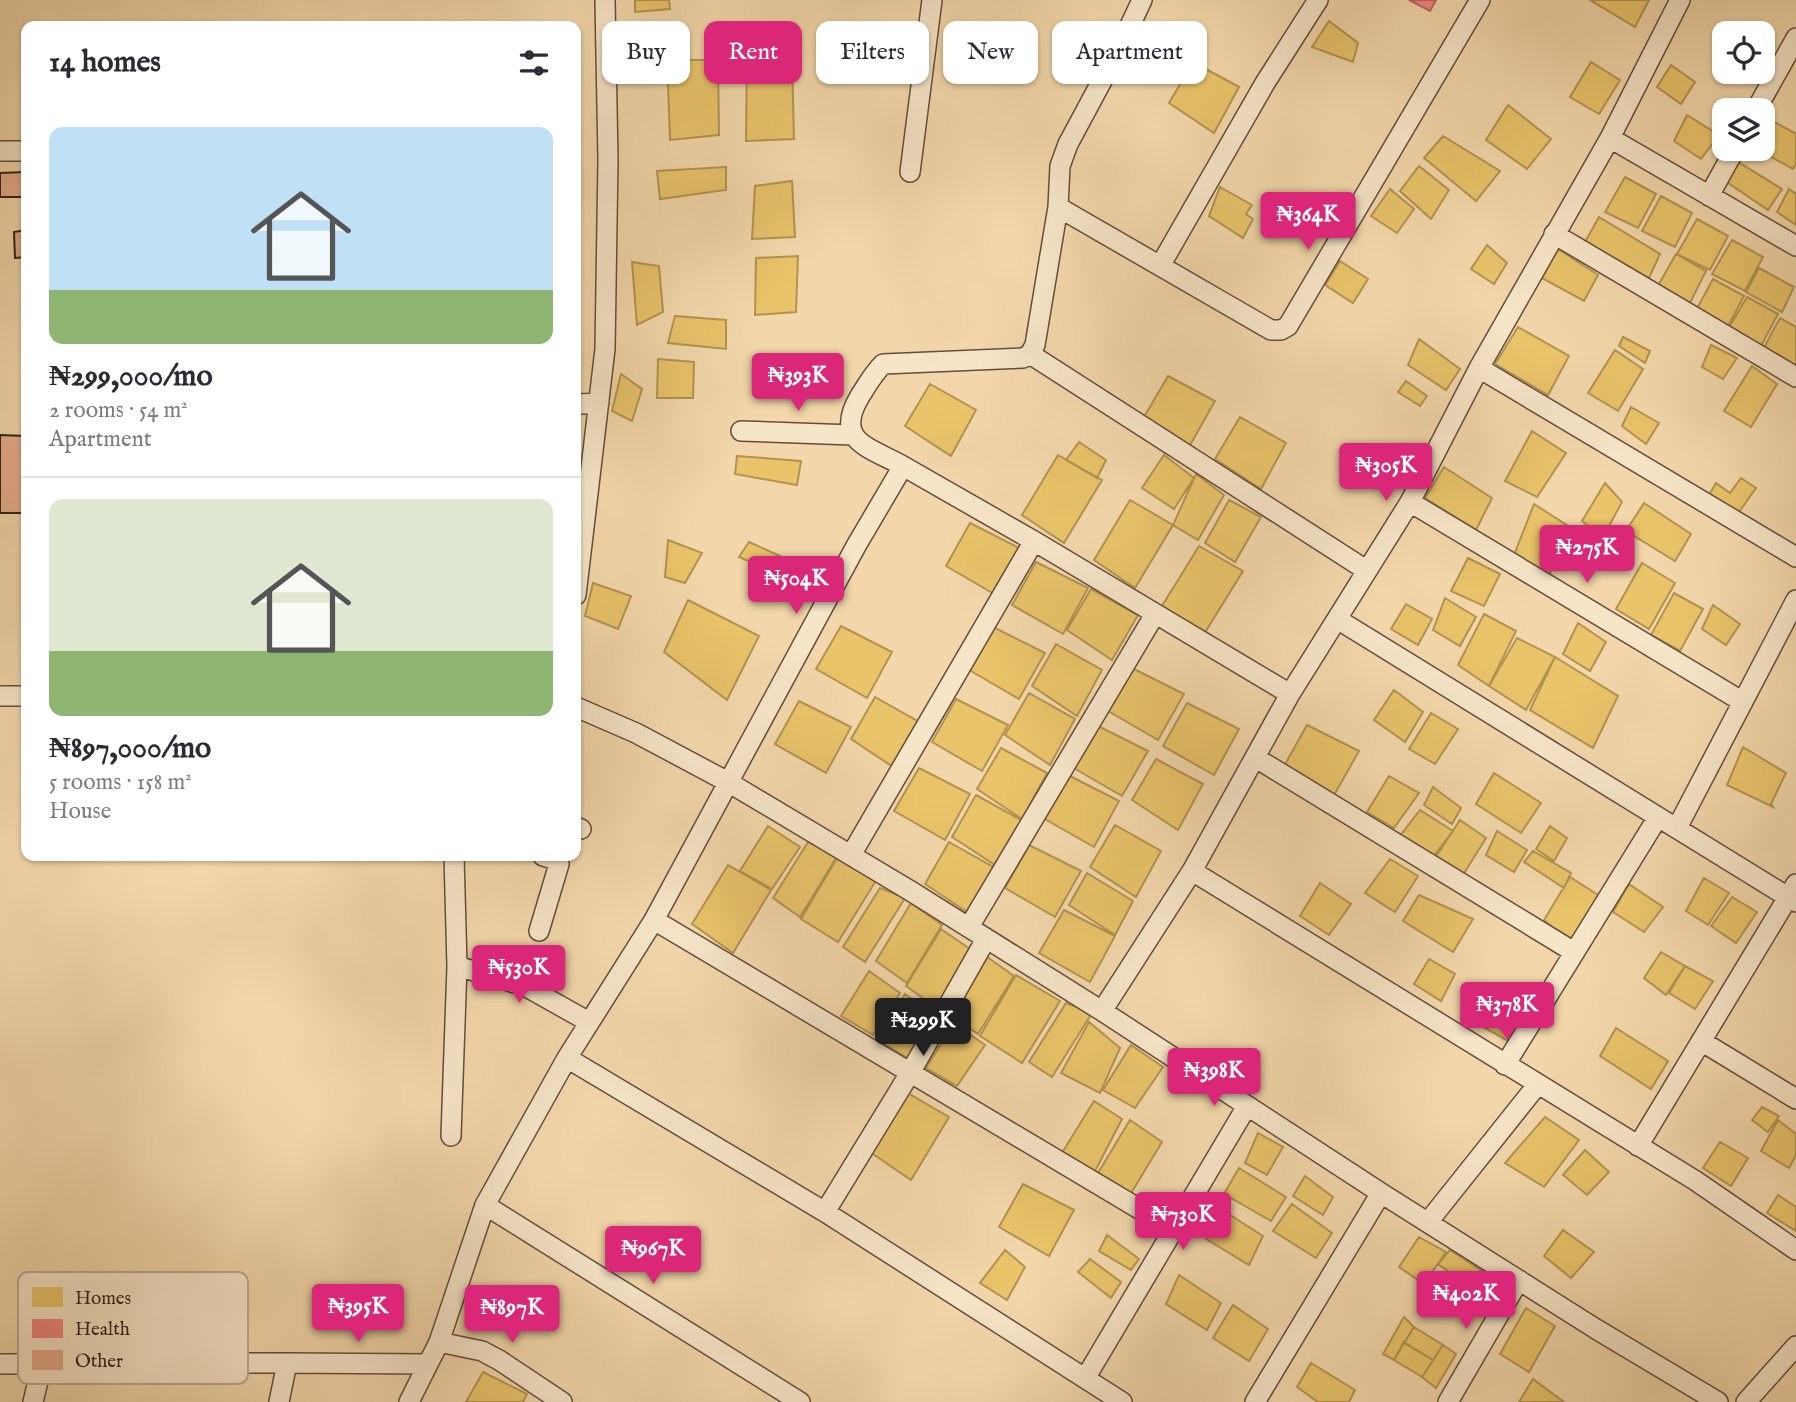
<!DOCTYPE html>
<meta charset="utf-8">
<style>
body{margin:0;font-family:"IM FELL English",serif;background:#f2f2f3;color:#2b2b33;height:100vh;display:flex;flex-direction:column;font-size:26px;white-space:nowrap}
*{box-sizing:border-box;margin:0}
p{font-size:23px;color:#7c7c81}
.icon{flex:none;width:38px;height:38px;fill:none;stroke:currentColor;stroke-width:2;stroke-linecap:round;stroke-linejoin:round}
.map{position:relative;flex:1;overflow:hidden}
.panel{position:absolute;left:21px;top:21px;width:560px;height:840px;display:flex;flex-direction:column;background:#fff;border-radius:14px;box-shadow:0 2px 5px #0004}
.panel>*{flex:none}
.banner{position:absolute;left:602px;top:21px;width:665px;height:63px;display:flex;gap:14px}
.fabs{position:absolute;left:1712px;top:21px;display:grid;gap:14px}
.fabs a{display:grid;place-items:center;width:63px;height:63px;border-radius:14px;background:#fff;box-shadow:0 2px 5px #0004;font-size:35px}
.price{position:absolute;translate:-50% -60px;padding:0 16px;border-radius:7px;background:#db2777;color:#fff;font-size:23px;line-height:46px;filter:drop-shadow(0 2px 4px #0008)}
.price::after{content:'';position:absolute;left:50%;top:42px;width:21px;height:16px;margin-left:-10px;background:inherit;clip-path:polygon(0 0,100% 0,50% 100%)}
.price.active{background:#222;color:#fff}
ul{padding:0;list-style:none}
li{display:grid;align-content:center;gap:14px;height:371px;padding:0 28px}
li+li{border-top:2px solid #e1e1e2}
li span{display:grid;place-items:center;height:217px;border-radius:14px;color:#555}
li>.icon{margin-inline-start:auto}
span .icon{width:126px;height:126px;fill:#fffc;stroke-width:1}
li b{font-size:30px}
h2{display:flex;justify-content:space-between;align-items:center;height:84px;padding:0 28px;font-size:30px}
.chip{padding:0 24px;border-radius:14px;background:#fff;box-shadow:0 2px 5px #0004;font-size:24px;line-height:63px}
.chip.active{background:#db2777;color:#fff}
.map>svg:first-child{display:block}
.homes{fill:#e9c46a;stroke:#b29352;stroke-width:2}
.health{fill:#f28482;stroke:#b86663;stroke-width:2}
.building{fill:#e6ac8c;stroke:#30201a;stroke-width:2}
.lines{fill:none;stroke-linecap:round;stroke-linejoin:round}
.street-casing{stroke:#614e3e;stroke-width:22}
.street{stroke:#f7e5c8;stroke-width:19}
.key{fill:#f7e5c8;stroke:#bbaa94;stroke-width:2}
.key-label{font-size:19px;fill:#30201a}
</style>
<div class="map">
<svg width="1796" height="1402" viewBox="0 0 1796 1402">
<rect width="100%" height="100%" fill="#f3d7aa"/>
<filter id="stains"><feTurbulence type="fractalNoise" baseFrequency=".00286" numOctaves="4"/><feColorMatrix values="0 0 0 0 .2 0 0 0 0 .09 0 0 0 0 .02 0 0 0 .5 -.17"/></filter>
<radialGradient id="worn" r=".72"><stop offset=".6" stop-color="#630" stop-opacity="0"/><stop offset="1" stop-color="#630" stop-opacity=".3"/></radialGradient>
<path class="homes" d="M635,0H669L670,9L635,12Z
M1590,0H1649L1635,27Z
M1329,21L1358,43L1353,62L1312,47Z
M747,55L792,61L794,139L746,141Z
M667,60H718L719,135L670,140Z
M1193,62L1239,87L1214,133L1169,103Z
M1591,62L1620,80L1599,114L1570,97Z
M1671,65L1695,82L1681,104L1657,87Z
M1508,105L1551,139L1527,169L1486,140Z
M1687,115L1719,135L1701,159L1674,141Z
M1762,115L1796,134V164L1793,169L1757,149H1762Z
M1443,136L1500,171L1476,201L1424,158Z
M1735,160L1782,189L1768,210L1725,181Z
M1419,166L1449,190L1431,219L1400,191Z
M726,167V190L660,199L657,171Z
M1625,177L1656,194L1638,228L1605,212Z
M792,181L795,237L752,239L755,186Z
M1220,187L1252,205L1246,214L1253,219L1243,238L1209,216Z
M1390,189L1414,209L1397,233L1371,216Z
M1789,189L1796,194V225L1777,212Z
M1661,196L1692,213L1675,247L1642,231Z
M1599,217L1660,254L1649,278L1585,242Z
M1697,219L1728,236L1710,270L1677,254Z
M1732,240L1763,257L1745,291L1712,274Z
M1487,245L1507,263L1494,284L1471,269Z
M1555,247L1598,275L1584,301L1542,278Z
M1676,254L1706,271L1689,305L1656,289Z
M798,256L796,312L755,315L756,258Z
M1340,261L1368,279L1353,303L1325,285Z
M632,262L659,266L663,312L637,325Z
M1759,268L1794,287L1782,312L1746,292Z
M1713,279L1744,296L1726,330L1694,314Z
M1747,297L1778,314L1760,348L1727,331Z
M675,316L726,320V349L668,343Z
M1780,318L1796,327V365L1794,370L1761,353Z
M1518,327L1569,356L1548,395L1495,364Z
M1623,337L1650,351L1645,363L1619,346Z
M1419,339L1460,369L1446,390L1408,365Z
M1711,345L1737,358L1723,379L1702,367Z
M1615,350L1643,369L1618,411L1588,393Z
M658,359L694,362L693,398H657Z
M1752,366L1777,384L1751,427L1724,411Z
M621,374L642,389L632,421L612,411Z
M1168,376L1215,401L1189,447L1144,417Z
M1406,381L1427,396L1420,406L1398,392Z
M930,384L976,410L951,456L905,426Z
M1631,407L1659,423L1646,444L1622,426Z
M1240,417L1286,443L1261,489L1215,459Z
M1532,431L1566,453L1537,497L1505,481Z
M1079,442L1106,460L1097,478L1066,460Z
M1058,455L1102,480L1064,543L1022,515Z
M1164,455L1194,478L1174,509L1142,488Z
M737,456L801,461L797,485L735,474Z
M1444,467L1492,498L1476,530L1425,498Z
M1196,474L1224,495L1198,540L1173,525Z
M1741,478L1756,488L1739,512L1709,495L1716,483L1730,493Z
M1605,483L1622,502L1603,537L1582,521Z
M1130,500L1173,525L1135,588L1094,560Z
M1229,500L1261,517L1235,562L1205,543Z
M1644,503L1691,534L1675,561L1626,531Z
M1534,504L1573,529L1546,581L1512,560Z
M970,523L1021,549L996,595L946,566Z
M668,540L702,553L685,583L665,577Z
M749,542L798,564L792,580L739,557Z
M1199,546L1243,571L1204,634L1162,606Z
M1468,558L1500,574L1484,606L1451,591Z
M1036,562L1088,588L1063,634L1012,605Z
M1642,563L1675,583L1649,629L1616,609Z
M593,583L631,596L618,629L585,616Z
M1091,589L1138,615L1112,660L1067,630Z
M1674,593L1703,609L1680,651L1651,635Z
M1445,598L1476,617L1460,646L1433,630Z
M688,600L759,636L727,700L664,652Z
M1406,604L1432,619L1418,645L1391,629Z
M1713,605L1740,624L1726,645L1702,629Z
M1484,614L1516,631L1489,686L1458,665Z
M1578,623L1606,642L1590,671L1563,654Z
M841,626L892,652L867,698L816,669Z
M993,627L1045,653L1019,699L969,670Z
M1517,638L1555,657L1526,710L1489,686Z
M1056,644L1102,670L1077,716L1032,686Z
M1555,657L1618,696L1593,748L1530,710Z
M1132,668L1184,694L1158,740L1108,711Z
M1394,690L1423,712L1405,742L1374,720Z
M1029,693L1075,719L1050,765L1005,735Z
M875,697L921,723L896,769L851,739Z
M956,699L1008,725L982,771L932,742Z
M799,701L851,727L826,773L775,744Z
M1187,703L1239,729L1214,775L1163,746Z
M1431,713L1458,729L1435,764L1409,749Z
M1096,725L1148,751L1122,796L1072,767Z
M1307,725L1359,751L1333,797L1283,768Z
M1743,747L1786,773L1771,804L1773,807L1727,785Z
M1001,748L1047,773L1022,819L977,789Z
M1156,759L1203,784L1178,830L1132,800Z
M919,768L970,794L945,840L894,811Z
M1494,773L1541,803L1521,833L1476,804Z
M1068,775L1119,801L1094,847L1043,818Z
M1389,776L1419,793L1394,828L1367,812Z
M1433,787L1461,808L1452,824L1424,805Z
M976,795L1023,821L998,867L952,837Z
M1420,810L1453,831L1432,858L1400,836Z
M1460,820L1486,838L1463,875L1435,858Z
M1115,825L1161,851L1136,897L1090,867Z
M768,826L800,847L772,889L740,871Z
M1550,826L1567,838L1554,861L1536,849Z
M1497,831L1527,850L1514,872L1486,855Z
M808,842L838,855L800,917L773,898Z
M949,842L995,868L970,914L925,884Z
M1029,845L1081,871L1055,917L1005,888Z
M1533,851L1571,873L1564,888L1524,862Z
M837,858L877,879L838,942L801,919Z
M1390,859L1418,876L1395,912L1365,893Z
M728,865L771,890L733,953L692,924Z
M1087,873L1133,901L1115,935L1069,905Z
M1570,877L1603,898L1573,945L1544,920Z
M1704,878L1729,893L1708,925L1686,911Z
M1320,883L1351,904L1329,935L1300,916Z
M1629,884L1663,907L1644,932L1613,912Z
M880,888L905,898L865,962L843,947Z
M1419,895L1473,919L1453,952L1403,921Z
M1732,897L1757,912L1736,943L1711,926Z
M911,903L942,925L907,983L876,961Z
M1064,910L1115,936L1090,982L1039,953Z
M941,929L973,951L937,1008L906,986Z
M1661,952L1685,966L1666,995L1644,978Z
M983,954L1014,976L978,1034L947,1012Z
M1429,959L1455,974L1441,1001L1414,984Z
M1685,966L1713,981L1695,1009L1669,993Z
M869,971L900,993L873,1035L841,1016Z
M1016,975L1060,1001L1022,1063L980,1036Z
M905,994L936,1017L908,1058L876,1040Z
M1501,994L1528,1014L1510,1042L1481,1026Z
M1066,1003L1092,1013L1052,1077L1029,1062Z
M1089,1022L1120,1048L1100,1093L1061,1073Z
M954,1023L985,1045L957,1086L926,1068Z
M1616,1028L1668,1061L1651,1089L1600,1056Z
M1131,1045L1163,1067L1135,1108L1103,1090Z
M906,1092L949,1117L911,1180L870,1152Z
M1094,1101L1122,1119L1093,1175L1062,1153Z
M1762,1107L1779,1116L1768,1132L1752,1120Z
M1545,1117L1579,1140L1544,1187L1505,1163Z
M1130,1120L1162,1142L1127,1200L1095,1178Z
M1778,1120L1796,1134V1155L1789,1168L1761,1151Z
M1258,1133L1283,1147L1267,1175L1245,1163Z
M1720,1142L1748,1158L1731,1186L1703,1168Z
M1585,1150L1609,1172L1587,1195L1563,1175Z
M1239,1168L1286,1197L1271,1221L1224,1194Z
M1305,1176L1333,1197L1323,1215L1293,1196Z
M1023,1184L1074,1210L1049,1256L999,1227Z
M1778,1195L1796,1207V1231L1767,1213Z
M1292,1204L1332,1233L1316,1258L1273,1231Z
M1224,1211L1263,1236L1249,1265L1206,1239Z
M1563,1230L1594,1252L1571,1278L1544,1256Z
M1107,1235L1139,1259L1131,1270L1099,1251Z
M1419,1237L1446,1252L1424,1284L1399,1267Z
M1005,1250L1025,1267L1007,1300L980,1283Z
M1450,1250L1496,1280L1485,1299L1438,1264Z
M1090,1259L1121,1282L1111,1298L1078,1272Z
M1179,1275L1221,1303L1207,1330L1166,1304Z
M1233,1305L1268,1329L1249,1361L1213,1338Z
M1526,1308L1555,1326L1529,1372L1500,1354Z
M1404,1317L1414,1327L1394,1360L1383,1354Z
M1414,1327L1443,1345L1433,1360L1404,1343Z
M1404,1342L1433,1360L1422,1377L1394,1360Z
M1443,1345L1456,1354L1436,1388L1422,1377Z
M1311,1363L1355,1390L1349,1402H1318L1297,1387Z
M483,1372L527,1394L523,1402H466Z
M1533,1379L1564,1402H1519Z"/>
<path class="health" d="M1409,0H1436L1430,11Z"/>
<path class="building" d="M26,172V197H0V173Z
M26,230V257L15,258L14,232Z
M0,435L26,436V513H0Z"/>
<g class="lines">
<g class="street-casing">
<path id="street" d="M1756,110L1796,38
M1610,138L1796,246
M0,151H26
M910,172L932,0
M1709,196L1735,149
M1058,207L1271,330H1281L1288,326L1480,0
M1554,234L1796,377
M1160,266L1265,83L1318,0
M1030,354L1366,570
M1479,368L1796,557
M576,404L599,403
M741,431L853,435
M903,466L1034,541L1290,694
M1410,502L1743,702
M576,595L605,349L608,160L605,0
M1337,619L1796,902
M0,696H26
M576,707L636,733L728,782L909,890L1102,1011L1381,1193L1596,1329L1718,1402
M1256,758L1574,952
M576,827L581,829
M1677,828L1796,600
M851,855L1034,541
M1192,871L1696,1181L1796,1250
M654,920L1173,1229
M969,927L1155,614
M539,931L559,864L556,860L543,856
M457,966L525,986L589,1022
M1102,1011L1192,871L1290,694L1410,502L1479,368L1610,138L1680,0
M1701,1041L1796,1099
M567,1058L825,1212L1122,1402
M1505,1065L1658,817
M451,1136L457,966L454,856
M1638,1146L1796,884
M485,1205L800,1402
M825,1212L910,1073L986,939
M1428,1222L1538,1084
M439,1342L482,1351L499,1360L562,1402
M0,1364L287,1363L428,1364
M1086,1377L1247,1106
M33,1402L42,1365
M279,1402L287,1363
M409,1402L439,1342L485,1205L567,1058L654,920L856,546L903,466C869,447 833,441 860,396C867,385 873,374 883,364L1023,358L1030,354L1035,345L1058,207L1060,166L1068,144L1119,49L1142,0
M1255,1402L1381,1193
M1448,1402L1519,1280
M1746,1402L1796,1346"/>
</g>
<use href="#street" class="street"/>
</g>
<rect x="18" y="1272" width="230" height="112" rx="10" class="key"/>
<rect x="32" y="1287" width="31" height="20" fill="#e9c46a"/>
<rect x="32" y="1319" width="31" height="19" fill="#f28482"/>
<rect x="32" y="1350" width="31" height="20" fill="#e6ac8c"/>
<g class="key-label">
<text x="75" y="1304">Homes</text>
<text x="75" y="1335">Health</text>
<text x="75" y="1367">Other</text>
</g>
<rect width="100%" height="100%" filter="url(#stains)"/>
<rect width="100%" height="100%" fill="url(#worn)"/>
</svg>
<div class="fabs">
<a><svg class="icon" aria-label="locate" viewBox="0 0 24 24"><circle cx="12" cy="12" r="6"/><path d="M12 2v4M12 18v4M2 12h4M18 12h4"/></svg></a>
<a><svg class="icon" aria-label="layers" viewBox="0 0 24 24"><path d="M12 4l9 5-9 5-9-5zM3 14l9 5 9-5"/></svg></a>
</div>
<b class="price" style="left:1308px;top:252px">₦364K</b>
<b class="price" style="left:798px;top:413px">₦393K</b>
<b class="price" style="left:1386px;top:503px">₦305K</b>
<b class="price" style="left:1587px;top:585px">₦275K</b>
<b class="price" style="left:796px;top:616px">₦504K</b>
<b class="price" style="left:519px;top:1005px">₦530K</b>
<b class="price" style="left:1507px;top:1042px">₦378K</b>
<b class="price active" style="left:923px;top:1058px">₦299K</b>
<b class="price" style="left:1214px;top:1108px">₦398K</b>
<b class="price" style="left:1183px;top:1252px">₦730K</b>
<b class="price" style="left:653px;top:1286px">₦967K</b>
<b class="price" style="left:1466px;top:1331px">₦402K</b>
<b class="price" style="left:358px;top:1344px">₦395K</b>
<b class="price" style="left:512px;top:1345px">₦897K</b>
<div class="banner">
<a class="chip">Buy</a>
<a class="chip active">Rent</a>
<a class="chip">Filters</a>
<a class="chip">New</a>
<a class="chip">Apartment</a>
</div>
<section class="panel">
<h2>14 homes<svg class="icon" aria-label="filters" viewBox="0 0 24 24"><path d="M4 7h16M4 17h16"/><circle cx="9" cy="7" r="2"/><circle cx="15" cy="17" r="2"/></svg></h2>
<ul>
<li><span style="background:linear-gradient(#bfe0f5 75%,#8fb573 0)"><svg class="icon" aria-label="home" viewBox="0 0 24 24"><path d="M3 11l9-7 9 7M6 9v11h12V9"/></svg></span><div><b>₦299,000/mo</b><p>2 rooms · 54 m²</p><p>Apartment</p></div></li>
<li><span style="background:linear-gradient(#dfe7d0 70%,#8fb573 0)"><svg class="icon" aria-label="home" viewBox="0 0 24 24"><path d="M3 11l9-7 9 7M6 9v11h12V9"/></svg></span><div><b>₦897,000/mo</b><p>5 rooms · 158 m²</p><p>House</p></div></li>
</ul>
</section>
</div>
